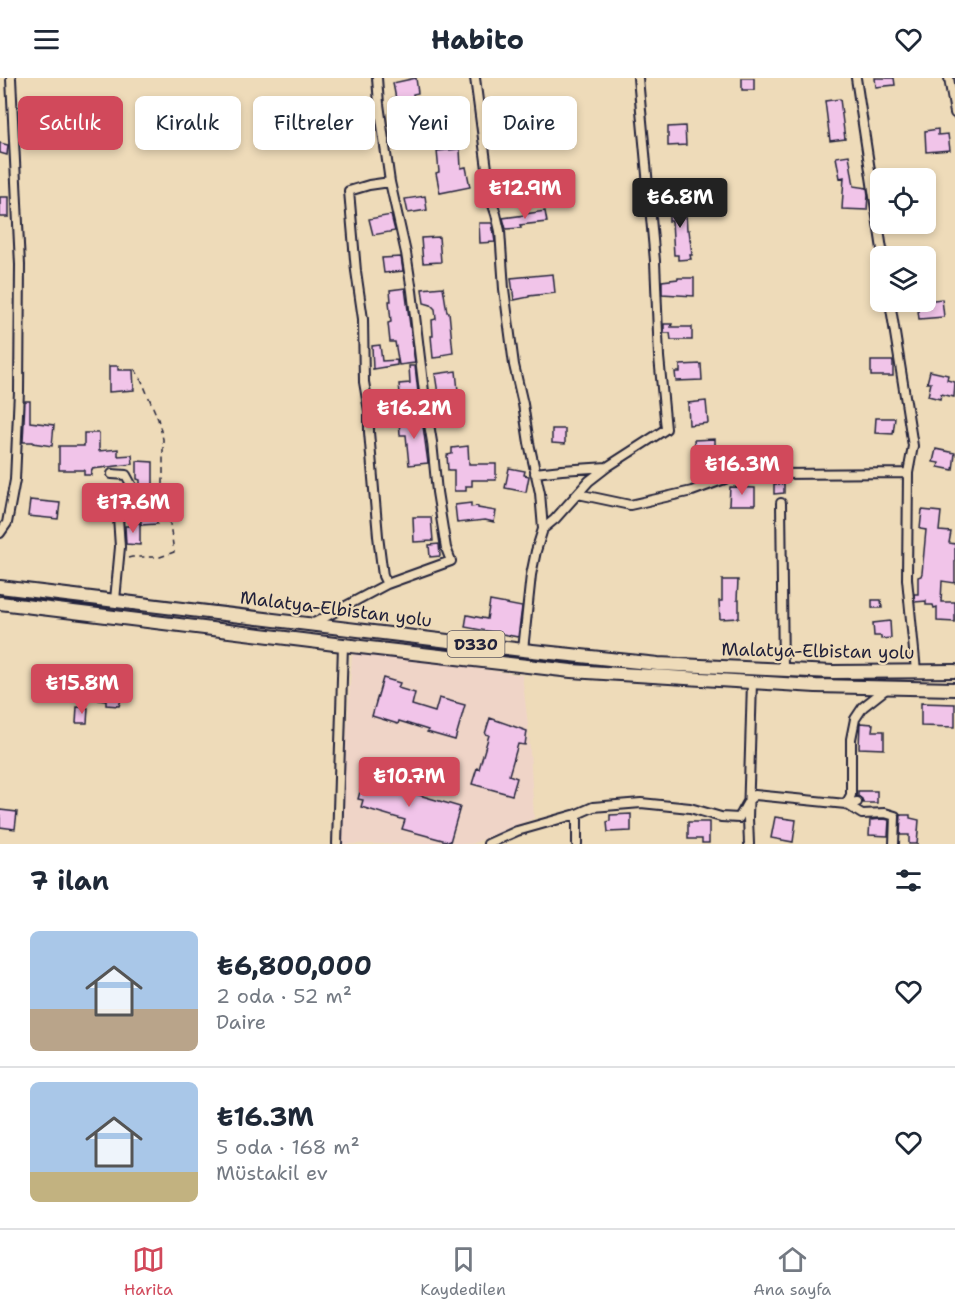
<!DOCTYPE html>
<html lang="tr">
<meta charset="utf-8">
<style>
body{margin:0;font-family:"Shantell Sans",sans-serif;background:#f6f6f7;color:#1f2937;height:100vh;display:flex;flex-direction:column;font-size:22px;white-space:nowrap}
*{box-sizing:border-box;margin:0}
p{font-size:20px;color:#747a83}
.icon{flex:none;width:33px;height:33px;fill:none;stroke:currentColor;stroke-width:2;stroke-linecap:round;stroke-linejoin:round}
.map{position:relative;height:766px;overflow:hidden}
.details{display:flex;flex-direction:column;background:#fff;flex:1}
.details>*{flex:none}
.hud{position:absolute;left:18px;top:18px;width:600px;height:54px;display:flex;gap:12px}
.controls{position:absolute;left:870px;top:90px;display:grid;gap:12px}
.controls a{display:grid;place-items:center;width:66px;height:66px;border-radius:9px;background:#fff;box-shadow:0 3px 9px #0003;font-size:30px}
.price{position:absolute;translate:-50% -51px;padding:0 14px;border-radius:6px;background:#d1495b;color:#fff;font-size:20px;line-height:39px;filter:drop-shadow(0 2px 3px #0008)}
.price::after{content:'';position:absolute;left:50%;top:36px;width:18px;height:14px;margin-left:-9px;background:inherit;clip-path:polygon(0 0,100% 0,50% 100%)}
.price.current{background:#222;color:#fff}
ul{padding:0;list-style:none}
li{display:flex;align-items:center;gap:18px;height:150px;padding:0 30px}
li+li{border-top:2px solid #e0e1e3}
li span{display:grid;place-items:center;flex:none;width:168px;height:120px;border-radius:9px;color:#555}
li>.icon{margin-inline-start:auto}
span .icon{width:72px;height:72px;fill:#fffc;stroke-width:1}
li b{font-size:26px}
h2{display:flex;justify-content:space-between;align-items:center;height:72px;padding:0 30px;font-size:26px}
.chip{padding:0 21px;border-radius:9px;background:#fff;box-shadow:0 3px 9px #0003;font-size:21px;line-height:54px}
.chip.current{background:#d1495b;color:#fff}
header{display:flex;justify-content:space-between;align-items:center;height:78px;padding:0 30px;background:#fff;font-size:27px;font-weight:700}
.tabs{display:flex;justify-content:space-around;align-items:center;height:84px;border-top:2px solid #e0e1e3;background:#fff;font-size:16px;color:#747a83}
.tabs a{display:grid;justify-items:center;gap:3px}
.tabs .current{color:#d1495b}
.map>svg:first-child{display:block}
.built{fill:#efd4c7}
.building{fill:#f1c4e9;stroke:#22223b;stroke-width:1.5}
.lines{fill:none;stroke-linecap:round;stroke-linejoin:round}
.street-casing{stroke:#22223b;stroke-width:12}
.primary-casing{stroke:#22223b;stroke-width:16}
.path{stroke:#22223b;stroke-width:1.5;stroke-dasharray:6 4.5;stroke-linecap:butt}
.street{stroke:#eedbb9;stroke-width:8}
.primary{stroke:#eedbb9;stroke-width:12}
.labels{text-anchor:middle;stroke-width:4.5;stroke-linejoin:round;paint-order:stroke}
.shield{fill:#eedbb9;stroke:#5f5a61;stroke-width:1.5}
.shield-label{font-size:16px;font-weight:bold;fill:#22223b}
.street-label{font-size:18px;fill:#22223b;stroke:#eedbb9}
</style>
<header><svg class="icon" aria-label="menu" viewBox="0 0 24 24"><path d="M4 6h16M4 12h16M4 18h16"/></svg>Habito<svg class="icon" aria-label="heart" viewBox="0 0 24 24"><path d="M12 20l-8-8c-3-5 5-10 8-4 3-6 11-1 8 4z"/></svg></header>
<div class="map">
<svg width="955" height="766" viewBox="0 0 955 766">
<rect width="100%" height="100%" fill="#eedbb9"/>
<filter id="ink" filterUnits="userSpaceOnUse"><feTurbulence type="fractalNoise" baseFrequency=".0167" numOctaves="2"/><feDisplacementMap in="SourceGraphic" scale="12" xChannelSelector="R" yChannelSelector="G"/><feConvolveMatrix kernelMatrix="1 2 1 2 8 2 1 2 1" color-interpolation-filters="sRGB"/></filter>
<g filter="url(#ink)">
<path class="built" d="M360,573L522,597L529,655L534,740L472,766H343V711L352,578Z"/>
<path class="building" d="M416,0L418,15L413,16L416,46L396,48L393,20L396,21L393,5Z
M742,0H754V12H742Z
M875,0H894L895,7L876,9Z
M840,21L845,61L830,63L825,23Z
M463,30L465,44L454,46L455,49L440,51L438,33Z
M685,48L686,67L668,68V49Z
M938,51V57L948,56L950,72L926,74L925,53Z
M0,65L8,67L7,77L0,75Z
M460,71L461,90L466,89L470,109L440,115L436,95L439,94L437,73Z
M849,77L854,108L867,110L868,117L867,132L842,131L844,99L840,100L836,79Z
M425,118L427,132L408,135L405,121Z
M0,119H9V139H0Z
M685,121L687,152H689L692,177H690L691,181L678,182V177H674L672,143H669V122Z
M545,133L547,144L520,147L521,150L506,151L503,140L525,137V136Z
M391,137L395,153L373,157L369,141Z
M479,145H492L495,164L480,165Z
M439,159L441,184L423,185L421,160Z
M401,179L403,193L384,195L382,180Z
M553,196L555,215L529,218V219L514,222L511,200Z
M678,200H694V218L662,216V203L678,201Z
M443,209L447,234H449L453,275L442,277V279L433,280L431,258H433L432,242L436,241L435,231L431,227L424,225L422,211Z
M405,210L415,285L399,287L395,264H390L388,245L391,244L389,223H391L390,212Z
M942,221L944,239L919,241L917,224Z
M664,246H672L671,249H692V262H671L670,255H664Z
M380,267L382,283L397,282V287L373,291L372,268Z
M871,283H893V298H871Z
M701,286L702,302L676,303L675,294H680V287Z
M109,288H118V292H133L134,312L109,314Z
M409,288H415L419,323L401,325L399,306L410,305Z
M456,293L458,313L438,316L435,296Z
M930,293L948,297L947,302L955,304L954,319L941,316L940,321L928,318L931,305H927Z
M25,323H30V344L54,347L52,368L33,365V364H23Z
M706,323L708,345L689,347L688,325Z
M876,340H895L893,356L875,355Z
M399,341H422L428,385L409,387L406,357H400Z
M552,351H565V366L552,365Z
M84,355H99V373L118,371V378L132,377L133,386L92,391L91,397H84V392H59V368H84Z
M715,361V370L695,371L694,362Z
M468,368L469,386H496V402H472V408H466V413H454V392H448L447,377L452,376V370Z
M936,371L955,375L953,392L938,389L939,385L933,384Z
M137,383L153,384V415H140V402L137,401Z
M509,390L525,393L524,397L529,398L526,414L505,410Z
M774,406H784V415L774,416Z
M730,409L755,410V427H729Z
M106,410L125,411L124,427L121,429L105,427Z
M30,422L60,425L58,441L28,438Z
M471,425V429L478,428V430L496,433L494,444L485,442L457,445L455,427Z
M922,432L941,434L939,453L951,454L949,465L955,466V505L942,503L941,524H955V544L937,543V529L934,530L933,527H926V523L915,524L914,516H918V499L921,498L922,495L926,452L920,451Z
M141,433L157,434V446L141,447Z
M413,439H431L433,463L414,464Z
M129,445H140V467L126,466L125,448H129Z
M439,466L440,478L430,479L429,467Z
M722,502H738L737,522H739V540L720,541L719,523H722Z
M872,522H881L882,530H872Z
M490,523L522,529L518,559L465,549L467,537L487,541Z
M890,543L891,560L881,561V558H874L873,545Z
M102,596L130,599L128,623L121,622L119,628L106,627V623L99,622Z
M383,600L400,605L398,610L415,615L412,627L435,634L439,620L465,627L455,662L427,654L428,652L399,643L398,646L372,638Z
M921,625L955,626V649L921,648Z
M77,629L88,630L87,645H76Z
M490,640L527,653L525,667L518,666L509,697L517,700L512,717L472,706L477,690L479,691L489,657L485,656Z
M860,645L873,646L872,653H884V671L859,670Z
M365,696L379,700L381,699L392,702L391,705L403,708L402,712L460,729L450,764L402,751L405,742L361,729L363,722L358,721Z
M858,713H877V725H863L862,721L858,718Z
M0,732L17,734L15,751L0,749Z
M631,736V753L608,754L607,744L610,743V737Z
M901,737H910V740L919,742L917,766H909V757H900Z
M775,739L796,742L793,764L771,760Z
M884,741L889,742L888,758L869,757L870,742Z
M688,744H709V765H702V761H688Z"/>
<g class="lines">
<g class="street-casing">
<path id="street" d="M475,0L491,121L496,136L500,153L504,211L514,287L523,326L529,365L540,415L543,451
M856,0L883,178
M949,0L955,35
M890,224L913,368L908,395L907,501L916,593
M535,395L562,392L607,389
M112,396L126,397L132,408L134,426L118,439L120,469L115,522
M578,416L630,427L692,413L733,398L777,396L908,395
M781,425L783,592
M0,455L7,445L15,402L19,313L20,187L11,0
M387,506L383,498L378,458L369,354V333L364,304L363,241L356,193L349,113L369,107L390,104
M314,545L387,506L451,483L446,470L437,414L432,364L425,322L412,213L406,175L390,104L379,26L377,0
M523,572L531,497L536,473L543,451L555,441L589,403L607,389L666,351L659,279L655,183L638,0
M886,611L863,629L855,641L851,661V717L846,726L862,736L885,735L895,738L894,766
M577,736L593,729L641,725L690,730L721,739L739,740L749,722L755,717L846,726L857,724
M337,766L343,567
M488,766L517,753L577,736V766
M749,766L748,740L752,604"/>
</g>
<g class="primary-casing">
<path id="primary" d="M0,509L523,572L658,586L833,594L955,593
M0,525L343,567L571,593L816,608L955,611"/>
</g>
<path class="path" d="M128,480L132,479H160L174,474L169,439L163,414V361L158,341L141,301L134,290"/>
<use href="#street" class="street"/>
<use href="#primary" class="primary"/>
</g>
</g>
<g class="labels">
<rect class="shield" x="447.5" y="553" width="57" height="26" rx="4.5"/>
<g class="shield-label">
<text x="476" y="572">D330</text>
</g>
<g class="street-label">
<text transform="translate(336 531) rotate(7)" y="6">Malatya-Elbistan yolu</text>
<text transform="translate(818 573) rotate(1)" y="6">Malatya-Elbistan yolu</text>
</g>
</g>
</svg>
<div class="controls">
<a><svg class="icon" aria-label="locate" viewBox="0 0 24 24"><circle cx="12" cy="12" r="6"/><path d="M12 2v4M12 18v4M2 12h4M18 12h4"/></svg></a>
<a><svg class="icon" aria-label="layers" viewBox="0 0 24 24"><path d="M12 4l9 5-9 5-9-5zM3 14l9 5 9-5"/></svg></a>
</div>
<b class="price" style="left:525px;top:142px">₺12.9M</b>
<b class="price current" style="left:680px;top:151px">₺6.8M</b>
<b class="price" style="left:414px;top:362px">₺16.2M</b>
<b class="price" style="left:742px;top:418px">₺16.3M</b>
<b class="price" style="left:133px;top:456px">₺17.6M</b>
<b class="price" style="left:82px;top:637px">₺15.8M</b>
<b class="price" style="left:409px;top:730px">₺10.7M</b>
<div class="hud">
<a class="chip current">Satılık</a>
<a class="chip">Kiralık</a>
<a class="chip">Filtreler</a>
<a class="chip">Yeni</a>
<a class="chip">Daire</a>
</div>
</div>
<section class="details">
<h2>7 ilan<svg class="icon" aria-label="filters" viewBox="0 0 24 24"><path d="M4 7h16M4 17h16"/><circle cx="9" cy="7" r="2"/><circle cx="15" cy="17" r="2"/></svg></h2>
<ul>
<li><span style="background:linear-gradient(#a9c7e8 65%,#b9a48a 0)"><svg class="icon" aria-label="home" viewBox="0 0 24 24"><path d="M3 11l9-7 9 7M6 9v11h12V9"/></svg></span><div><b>₺6,800,000</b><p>2 oda · 52 m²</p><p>Daire</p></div><svg class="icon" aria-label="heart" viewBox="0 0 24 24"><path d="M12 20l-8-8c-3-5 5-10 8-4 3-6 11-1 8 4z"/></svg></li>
<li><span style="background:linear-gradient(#a9c7e8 75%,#c2b280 0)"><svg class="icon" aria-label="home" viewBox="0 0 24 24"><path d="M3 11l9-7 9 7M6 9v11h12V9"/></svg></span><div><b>₺16.3M</b><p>5 oda · 168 m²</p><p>Müstakil ev</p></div><svg class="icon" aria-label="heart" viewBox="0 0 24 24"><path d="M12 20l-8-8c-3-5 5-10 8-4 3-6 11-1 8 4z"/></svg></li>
</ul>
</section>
<nav class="tabs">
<a class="current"><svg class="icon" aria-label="map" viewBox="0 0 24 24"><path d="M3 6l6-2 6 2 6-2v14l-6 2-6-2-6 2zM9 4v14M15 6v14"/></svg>Harita</a>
<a><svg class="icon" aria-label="saved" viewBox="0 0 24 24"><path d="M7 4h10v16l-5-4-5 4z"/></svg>Kaydedilen</a>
<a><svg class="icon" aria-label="home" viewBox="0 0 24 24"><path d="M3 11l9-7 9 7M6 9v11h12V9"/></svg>Ana sayfa</a>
</nav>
